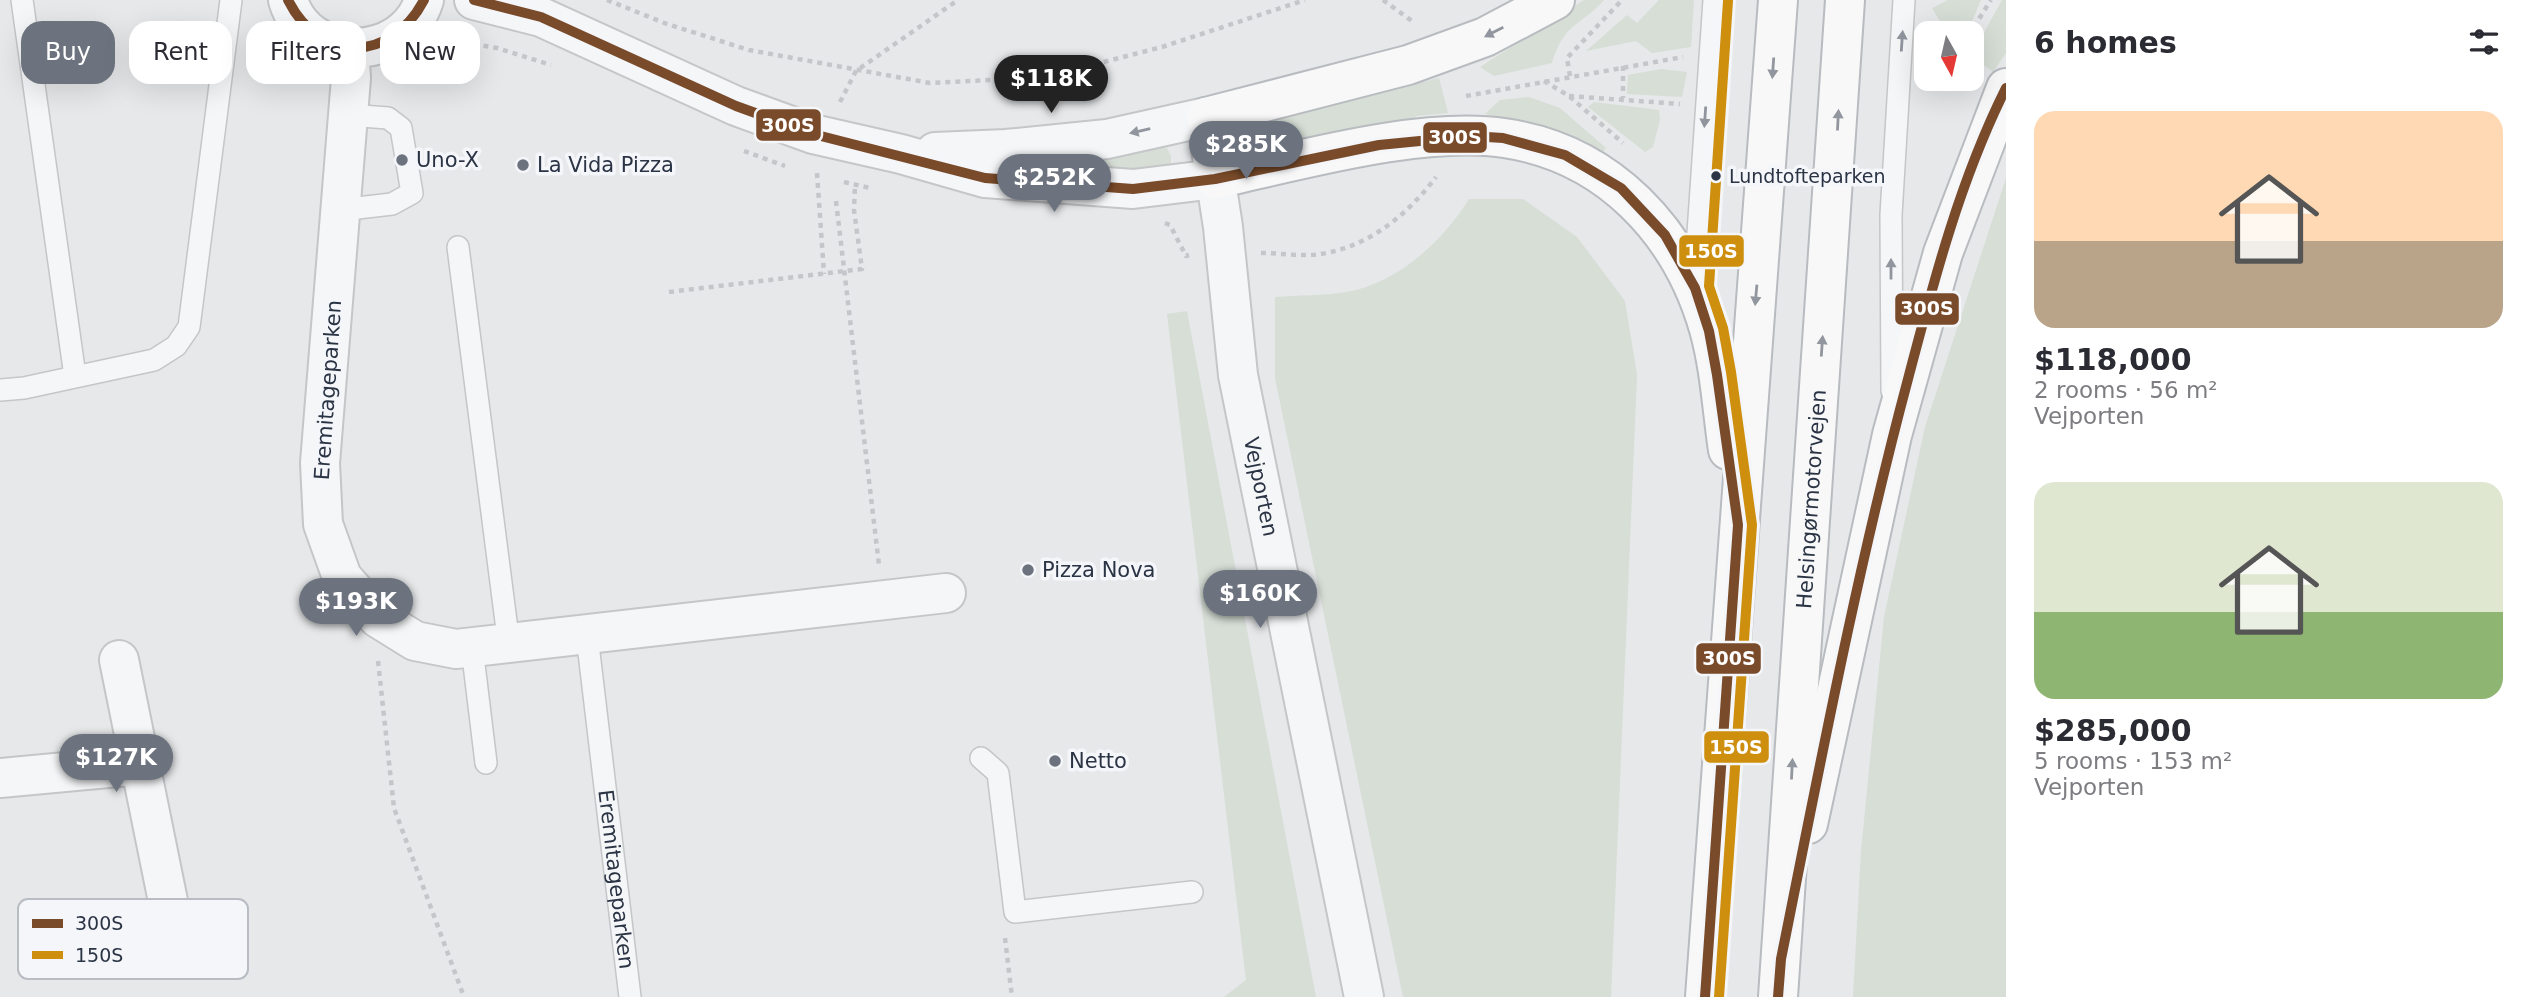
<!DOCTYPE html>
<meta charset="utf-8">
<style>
body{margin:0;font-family:"DejaVu Sans",sans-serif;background:#f7f7f7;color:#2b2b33;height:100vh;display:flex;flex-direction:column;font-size:26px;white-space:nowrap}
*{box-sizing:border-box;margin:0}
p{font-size:23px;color:#7c7c81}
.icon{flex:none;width:38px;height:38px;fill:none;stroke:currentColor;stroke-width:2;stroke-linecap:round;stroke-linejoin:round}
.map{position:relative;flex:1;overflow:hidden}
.sheet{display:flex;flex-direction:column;background:#fff;width:525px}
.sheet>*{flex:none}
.guide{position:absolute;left:21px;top:21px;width:665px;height:63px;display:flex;gap:14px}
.needle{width:46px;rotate:172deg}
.controls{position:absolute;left:1914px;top:21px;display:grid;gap:14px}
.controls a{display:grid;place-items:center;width:70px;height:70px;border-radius:14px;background:#fff;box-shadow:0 7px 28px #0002;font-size:35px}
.price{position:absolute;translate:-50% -60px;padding:0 16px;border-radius:24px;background:#6c737f;color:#fff;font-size:23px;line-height:46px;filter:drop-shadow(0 2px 4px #0008)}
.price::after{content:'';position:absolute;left:50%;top:42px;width:21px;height:16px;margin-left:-10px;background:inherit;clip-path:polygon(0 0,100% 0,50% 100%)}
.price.on{background:#222;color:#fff}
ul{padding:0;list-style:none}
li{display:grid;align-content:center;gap:14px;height:371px;padding:0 28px}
li span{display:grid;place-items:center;height:217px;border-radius:21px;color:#555}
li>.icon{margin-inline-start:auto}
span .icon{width:126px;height:126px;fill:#fffc;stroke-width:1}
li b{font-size:30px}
h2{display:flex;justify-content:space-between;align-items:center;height:84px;padding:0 28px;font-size:30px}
.pill{padding:0 24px;border-radius:21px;background:#fff;box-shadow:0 7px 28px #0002;font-size:24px;line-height:63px}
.pill.on{background:#6c737f;color:#fff}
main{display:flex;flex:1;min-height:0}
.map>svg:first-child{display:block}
.green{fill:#d6ded6}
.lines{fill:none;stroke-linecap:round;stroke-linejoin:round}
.service-casing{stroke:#c4c6c8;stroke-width:24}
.minor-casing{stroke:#c4c6c8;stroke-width:42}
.tertiary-casing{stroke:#c4c6c8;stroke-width:42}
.motorway-casing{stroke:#b8bbbf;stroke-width:42}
.path{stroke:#c5c6ca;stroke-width:4.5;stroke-dasharray:5 5;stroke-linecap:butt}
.service{stroke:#f5f6f7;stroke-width:21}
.minor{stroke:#f5f6f7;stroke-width:38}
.tertiary{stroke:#f5f6f7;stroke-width:38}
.motorway{stroke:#f8f8f8;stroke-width:38}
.bus-1-casing{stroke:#f4f6f9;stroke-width:16}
.bus-2-casing{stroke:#f4f6f9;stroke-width:16}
.bus-1{stroke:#7a4b2a;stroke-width:10}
.bus-2{stroke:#ce8f0e;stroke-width:10}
.oneway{fill:#92969e}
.oneway2{fill:#90959e}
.poi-dot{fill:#6c737f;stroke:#f4f6f9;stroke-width:2.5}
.bus-dot{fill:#2b3445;stroke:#f4f6f9;stroke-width:2.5}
.labels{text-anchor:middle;stroke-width:7;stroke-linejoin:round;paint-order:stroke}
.bus-label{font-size:19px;fill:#2b3445;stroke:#f4f6f9;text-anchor:start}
.poi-label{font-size:21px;fill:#2b3445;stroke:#f4f6f9;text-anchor:start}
.street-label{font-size:21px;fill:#2b3445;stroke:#f4f6f9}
.key{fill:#f4f6f9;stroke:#b8bcc3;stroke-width:2}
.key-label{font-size:19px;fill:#2b3445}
.line-badge{stroke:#f4f6f9;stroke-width:2.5}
.badge-label{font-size:19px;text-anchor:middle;font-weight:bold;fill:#fff}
</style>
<main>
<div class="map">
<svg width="2006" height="997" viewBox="0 0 2006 997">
<rect width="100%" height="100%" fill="#e6e8ea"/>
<path class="green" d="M1584,0H1604C1580,27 1564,22 1552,63L1494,76L1480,67Z
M1659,0H1694L1691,47L1652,53L1636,41L1586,51L1627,15L1637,23Z
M1948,0H1981L1967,33H1947L1932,8Z
M2002,0H2006V53L1993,72L1976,59L1982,36Z
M1661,69L1687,72L1682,97L1627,94L1628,75Z
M1439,78L1448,113L1416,116L1411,125L1244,156L1237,153L1229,132L1242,125Z
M1529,97L1560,108L1606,148L1599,157L1512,120L1485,114L1500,100Z
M1594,102L1659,110L1660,120L1653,147L1645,152L1588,107Z
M1154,146L1167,148L1171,156V169L1127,171L1018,165Z
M2006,178V997H1853L1861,851L1884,617L1925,427Z
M1469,199H1523L1577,237L1625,301L1637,375L1611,997H1403L1275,378V297C1298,295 1323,296 1346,292C1397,284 1443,241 1469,199Z
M1187,311L1316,997H1224L1246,980L1167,314Z"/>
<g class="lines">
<g class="service-casing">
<g id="service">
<path d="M22,0L75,376"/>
<path d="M340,210L392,204L412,193L401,128L388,118L348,115"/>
<path d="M458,247L509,645"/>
<path d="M1695,277L1714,0"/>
<path d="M0,390L24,388L154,360L176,346L189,327L231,0"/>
<path d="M1892,391L1891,215L1904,0"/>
<path id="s1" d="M587,636L630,997"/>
<path d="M472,648L486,763"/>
<path d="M981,758L998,773L1015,912L1192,892"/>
</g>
</g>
<g class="minor-casing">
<path id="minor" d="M288,0C307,64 404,63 424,0
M474,0L541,17L736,106L813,134L901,154L985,178L1133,189L1215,179
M349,49L351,78L320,463L323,524L342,577L378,618L415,641L456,649L946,593
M935,152L1006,149L1107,139L1206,117
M119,660L171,916
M0,778L140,765"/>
</g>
<g class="tertiary-casing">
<g id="tertiary">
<path id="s2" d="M1206,117L1223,227L1238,375L1364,997"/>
</g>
</g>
<g class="motorway-casing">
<g id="motorway">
<path d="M1206,117L1408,65L1485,37L1555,0"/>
<path d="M1215,179C1299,161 1420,126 1504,138C1608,153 1681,231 1709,329C1720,368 1722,410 1728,450"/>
<path d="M1808,824L1892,435L1943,253L2006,88"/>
<path d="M1705,997L1778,0"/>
<path id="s3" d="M1778,997L1845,0"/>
</g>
</g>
<path class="path" d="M607,0L667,24L749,50L930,83L1008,79L1084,67L1162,47L1305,0
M1383,0L1412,21
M1931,23L1938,33
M1972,37L1977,22L1991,0
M444,39L497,48L551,65
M1623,66V98
M1570,76L1567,58L1622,0
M1544,81L1569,96L1623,143
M1466,96L1683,57
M1569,96L1680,104
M840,102L856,71L958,0
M744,151L785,166
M817,173L824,274
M844,182L870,188
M836,201L879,565
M1165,223L1170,225L1186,256L1189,255
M1261,253C1280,253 1302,257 1321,254C1370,246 1407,215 1436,177
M669,292L862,269L854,210L855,185
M378,661L394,808L464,997
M1005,938L1012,997"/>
<use href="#service" class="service"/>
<use href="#minor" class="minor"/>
<use href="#tertiary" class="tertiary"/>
<use href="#motorway" class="motorway"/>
<g class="bus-1-casing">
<path id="bus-1" d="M288,0C320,64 391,63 424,0
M474,0L541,17L736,106L813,134L985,178L1133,189L1215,179L1379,145L1471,136L1503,138L1565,155L1621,188L1665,235L1695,288L1709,331L1717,375L1738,525L1705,997
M1778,997L1781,959C1820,765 1857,570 1908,379C1934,280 1960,180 2006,88"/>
</g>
<g class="bus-2-casing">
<path id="bus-2" d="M1719,997L1752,525L1731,372L1723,328L1709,286L1728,1"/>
</g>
<use href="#bus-1" class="bus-1"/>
<use href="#bus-2" class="bus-2"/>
</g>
<defs><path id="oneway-solid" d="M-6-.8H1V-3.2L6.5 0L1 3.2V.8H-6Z" transform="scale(1.75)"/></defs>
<g class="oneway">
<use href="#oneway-solid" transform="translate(1494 32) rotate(153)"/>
<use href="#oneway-solid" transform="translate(1773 68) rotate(94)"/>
<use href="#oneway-solid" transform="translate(1838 120) rotate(-87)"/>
<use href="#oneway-solid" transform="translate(1756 295) rotate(95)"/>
<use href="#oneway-solid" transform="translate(1822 346) rotate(-86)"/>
<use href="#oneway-solid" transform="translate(1792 769) rotate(-87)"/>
</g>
<g class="oneway2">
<use href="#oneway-solid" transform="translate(1902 41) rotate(-86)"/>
<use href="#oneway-solid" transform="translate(1705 117) rotate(94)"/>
<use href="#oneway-solid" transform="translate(1140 131) rotate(167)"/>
<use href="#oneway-solid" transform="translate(1891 269) rotate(-90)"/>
</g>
<g class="poi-dot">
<circle cx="402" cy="160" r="7"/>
<circle cx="523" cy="165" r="7"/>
<circle cx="1028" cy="570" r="7"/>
<circle cx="1055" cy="761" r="7"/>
</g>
<circle class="bus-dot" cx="1716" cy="176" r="6"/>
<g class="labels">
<g class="bus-label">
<text x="1729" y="183">Lundtofteparken</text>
</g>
<g class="poi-label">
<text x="416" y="167">Uno-X</text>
<text x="537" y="172">La Vida Pizza</text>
<text x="1042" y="577">Pizza Nova</text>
<text x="1069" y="768">Netto</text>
</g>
<g class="street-label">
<text transform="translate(328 390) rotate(-86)" y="7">Eremitageparken</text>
<text dy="7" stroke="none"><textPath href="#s2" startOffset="374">Vejporten</textPath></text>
<text dy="7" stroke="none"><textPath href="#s3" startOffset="499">Helsingørmotorvejen</textPath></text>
<text dy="7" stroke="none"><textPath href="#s1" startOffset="245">Eremitageparken</textPath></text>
</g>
</g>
<rect x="18" y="899" width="230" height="80" rx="10" class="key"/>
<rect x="32" y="919" width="31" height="9" fill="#7a4b2a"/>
<rect x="32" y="951" width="31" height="8" fill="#ce8f0e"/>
<g class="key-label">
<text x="75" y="930">300S</text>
<text x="75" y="962">150S</text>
</g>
<g class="line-badge">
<rect x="755" y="108" width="67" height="34" rx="7" fill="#7a4b2a"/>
<rect x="1422" y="121" width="66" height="33" rx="7" fill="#7a4b2a"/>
<rect x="1678" y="234" width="67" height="34" rx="7" fill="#ce8f0e"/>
<rect x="1894" y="292" width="66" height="34" rx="7" fill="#7a4b2a"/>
<rect x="1695" y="642" width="67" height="33" rx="7" fill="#7a4b2a"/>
<rect x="1703" y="730" width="67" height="34" rx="7" fill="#ce8f0e"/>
</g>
<g class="badge-label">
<text x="788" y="132">300S</text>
<text x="1455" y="144">300S</text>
<text x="1711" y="258">150S</text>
<text x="1927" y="315">300S</text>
<text x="1729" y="665">300S</text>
<text x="1736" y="754">150S</text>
</g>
</svg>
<div class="controls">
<a><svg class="needle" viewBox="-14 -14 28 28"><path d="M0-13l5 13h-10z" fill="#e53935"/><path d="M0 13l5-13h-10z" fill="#7c7c81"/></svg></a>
</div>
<b class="price on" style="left:1051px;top:115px">$118K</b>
<b class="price" style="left:1246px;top:181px">$285K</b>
<b class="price" style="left:1054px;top:214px">$252K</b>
<b class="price" style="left:1260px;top:630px">$160K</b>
<b class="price" style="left:356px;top:638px">$193K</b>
<b class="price" style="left:116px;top:794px">$127K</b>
<div class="guide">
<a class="pill on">Buy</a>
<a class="pill">Rent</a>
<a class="pill">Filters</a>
<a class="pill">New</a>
</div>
</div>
<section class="sheet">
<h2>6 homes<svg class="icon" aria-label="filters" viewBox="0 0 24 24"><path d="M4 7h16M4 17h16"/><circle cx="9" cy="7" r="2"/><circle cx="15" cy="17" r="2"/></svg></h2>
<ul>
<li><span style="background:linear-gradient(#ffd9b3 60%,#b9a48a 0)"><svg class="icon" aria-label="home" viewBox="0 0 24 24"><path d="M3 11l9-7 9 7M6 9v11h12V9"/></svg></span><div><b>$118,000</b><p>2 rooms · 56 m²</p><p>Vejporten</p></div></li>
<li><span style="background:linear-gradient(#dfe7d0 60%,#8fb573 0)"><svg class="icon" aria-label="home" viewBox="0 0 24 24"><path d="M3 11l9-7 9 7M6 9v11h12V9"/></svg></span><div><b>$285,000</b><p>5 rooms · 153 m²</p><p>Vejporten</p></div></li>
</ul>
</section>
</main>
